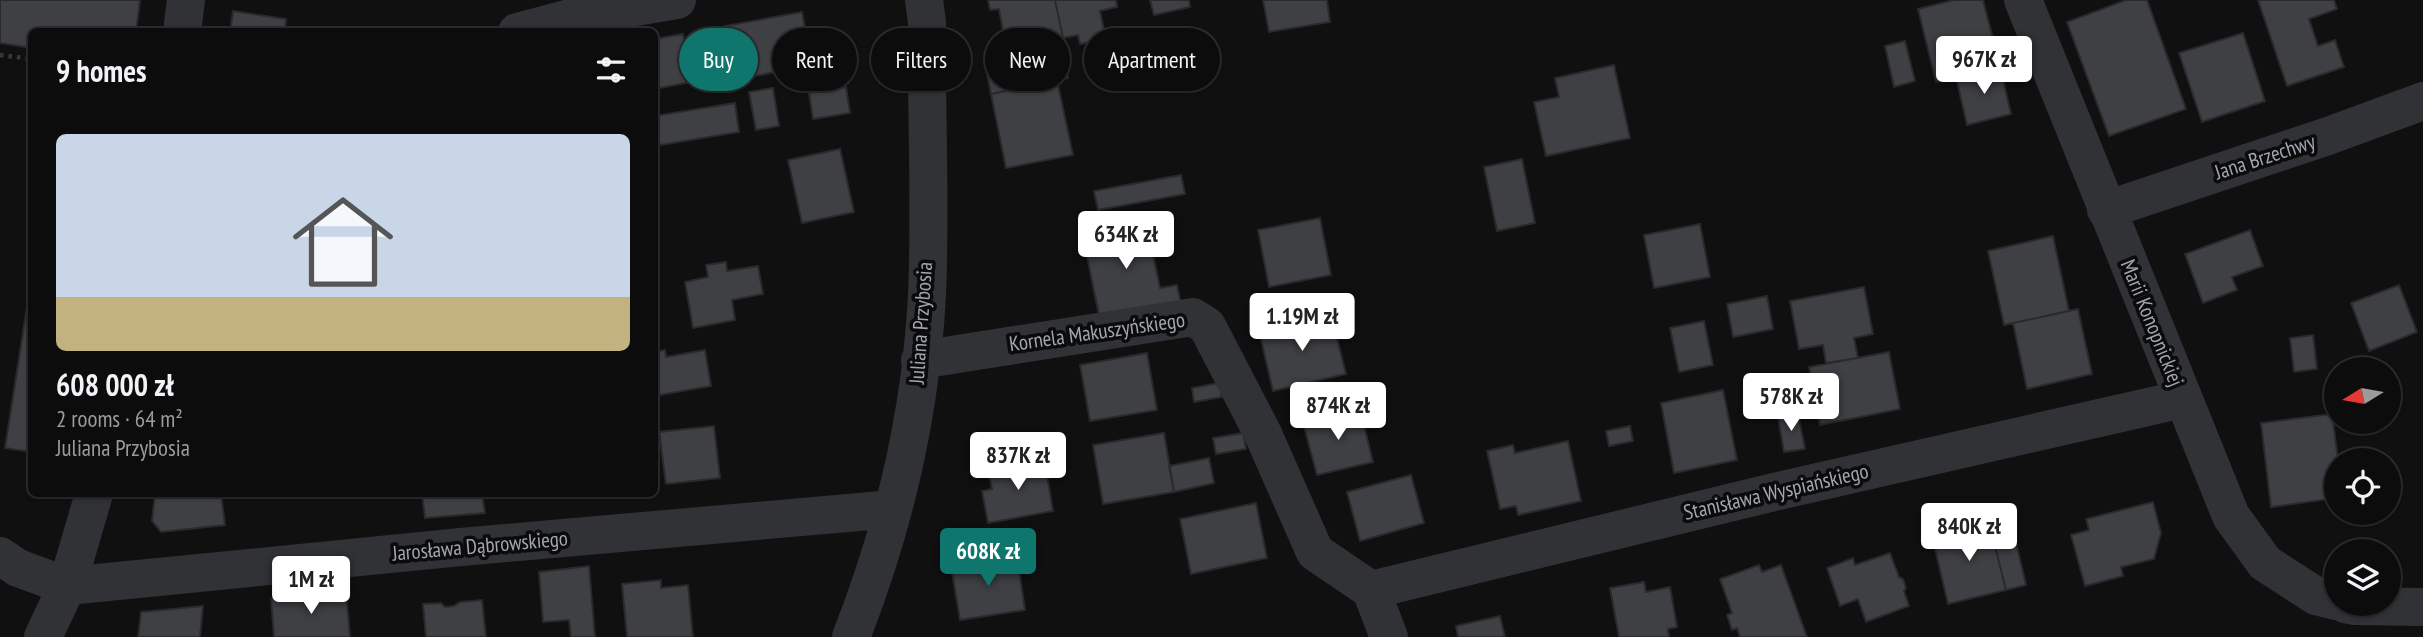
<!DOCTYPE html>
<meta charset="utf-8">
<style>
body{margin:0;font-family:"PT Sans Narrow",sans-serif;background:#151516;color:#f1f3f6;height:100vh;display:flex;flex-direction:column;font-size:26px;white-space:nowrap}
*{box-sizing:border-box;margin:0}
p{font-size:23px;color:#9a9b9d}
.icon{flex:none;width:38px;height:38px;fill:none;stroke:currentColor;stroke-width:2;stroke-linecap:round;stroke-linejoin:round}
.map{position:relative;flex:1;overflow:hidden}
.drawer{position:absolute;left:28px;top:28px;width:630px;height:469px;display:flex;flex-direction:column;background:#0c0c0d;border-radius:10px;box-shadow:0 2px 5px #0004,0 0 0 2px #2c2c2e}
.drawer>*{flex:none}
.guide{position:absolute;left:679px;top:28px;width:665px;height:63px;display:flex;gap:14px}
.needle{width:46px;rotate:259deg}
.fabs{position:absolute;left:2324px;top:357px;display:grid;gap:14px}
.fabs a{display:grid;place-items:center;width:77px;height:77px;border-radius:50%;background:#0c0c0d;box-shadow:0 2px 5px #0004,0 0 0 2px #2c2c2e;font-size:35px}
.price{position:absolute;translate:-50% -60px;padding:0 16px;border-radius:7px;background:#fff;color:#222;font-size:23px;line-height:46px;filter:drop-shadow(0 2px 4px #0008)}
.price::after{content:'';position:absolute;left:50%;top:42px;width:21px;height:16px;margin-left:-10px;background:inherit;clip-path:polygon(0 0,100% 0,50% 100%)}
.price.on{background:#0f766e;color:#fff}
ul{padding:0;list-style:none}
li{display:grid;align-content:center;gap:14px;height:371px;padding:0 28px}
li+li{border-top:2px solid #2c2c2e}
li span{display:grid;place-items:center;height:217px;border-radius:10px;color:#555}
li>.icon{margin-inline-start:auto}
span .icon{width:126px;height:126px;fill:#fffc;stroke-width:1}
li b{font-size:30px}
h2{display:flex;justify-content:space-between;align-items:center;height:84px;padding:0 28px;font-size:30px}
.tag{padding:0 24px;border-radius:32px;background:#0c0c0d;box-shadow:0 2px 5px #0004,0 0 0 2px #2c2c2e;font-size:24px;line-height:63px}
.tag.on{background:#0f766e;color:#fff}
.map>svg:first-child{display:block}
.building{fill:#3f4044;stroke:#2a2a2d;stroke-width:2}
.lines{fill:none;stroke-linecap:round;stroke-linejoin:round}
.path{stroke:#37383d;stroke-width:4.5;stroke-dasharray:3.5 5;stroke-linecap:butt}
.minor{stroke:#313236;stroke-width:38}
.labels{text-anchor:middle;stroke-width:7;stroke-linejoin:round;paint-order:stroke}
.street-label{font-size:21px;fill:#a2a6b1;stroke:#0b0b0c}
</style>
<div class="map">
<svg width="2423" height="637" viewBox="0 0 2423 637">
<rect width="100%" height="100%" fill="#101011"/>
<path class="building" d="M0,0H140L136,32H32V48L0,43Z
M988,0H1055L1063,38L1007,53L999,9L990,10Z
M1055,0H1116L1117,7L1100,11L1106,39L1080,44L1078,35L1063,38Z
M1150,0H1189L1190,7L1154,15Z
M1263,0H1327L1330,22L1269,32Z
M1954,0H1983L2000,66L1936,82L1918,9Z
M2126,0H2147L2186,109L2109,136L2067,22Z
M2258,0H2334L2337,9L2309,19L2318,46L2335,40L2344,67L2287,86Z
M233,11L286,19L285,32H230Z
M802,12L812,65L734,80L725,26Z
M1173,31L1180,64L1161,69L1153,36Z
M2243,33L2265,101L2202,122L2179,53Z
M683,34L691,82L654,89V39Z
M1063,38L1068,78L991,94L984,58Z
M1905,41L1915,81L1894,87L1885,46Z
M1614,65L1630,138L1546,156L1534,102L1559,97L1555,78Z
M2000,66L2011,114L1967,125L1956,77Z
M1057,80L1073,155L1006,168L991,94Z
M846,87L850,113L813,119L809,93Z
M773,88L779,126L756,130L749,92Z
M735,103L739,132L654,146V116Z
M840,149L854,212L802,223L788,160Z
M1522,159L1535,223L1497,231L1484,167Z
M1181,175L1185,194L1098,210L1094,191Z
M1320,218L1331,275L1269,287L1258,230Z
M1146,220L1160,288L1177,285L1181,304L1100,320L1082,232Z
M1700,224L1710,277L1654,288L1644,235Z
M2250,230L2263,266L2232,277L2237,290L2203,303L2185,254Z
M2053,236L2069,311L2004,325L1988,251Z
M726,262L727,271L758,266L763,294L732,300L735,320L693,328L685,282L708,277L706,265Z
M2399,285L2417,332L2369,351L2351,303Z
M30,287H32V452L5,448Z
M1864,287L1873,334L1854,338L1858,358L1826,363L1823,345L1799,349L1790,301Z
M1767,296L1773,329L1733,337L1727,304Z
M2078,309L2092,374L2027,389L2013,323Z
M1331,314L1346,374L1273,391L1259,331Z
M1704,321L1713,365L1679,372L1670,328Z
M2313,335L2317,369L2294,372L2290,338Z
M665,350L666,357L705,350L711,386L654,396V352Z
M1889,352L1900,409L1820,425L1809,367Z
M1147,353L1157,410L1090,421L1080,365Z
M1219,383L1222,397L1194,402L1192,388Z
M1723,390L1737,460L1674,473L1661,403Z
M1360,409L1373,462L1317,475L1303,423Z
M1798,413L1805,449L1784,452L1778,417Z
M2332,414L2338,460H2336V498L2271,507L2261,423Z
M714,426L720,478L666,484L659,432Z
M1630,426L1633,441L1609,446L1606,431Z
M1164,433L1174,492L1103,504L1093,445Z
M1243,433L1246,449L1216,454L1213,438Z
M1568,441L1581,501L1518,515L1516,506L1500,509L1487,451L1513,445L1515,453Z
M1020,458L1022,467L1045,463L1053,511L988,523L982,491L992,489L989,476L1007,473L1005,461Z
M1209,458L1214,483L1174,492L1169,466Z
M1411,475L1424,523L1360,541L1347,492Z
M155,494H221L225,525L161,532L152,521Z
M422,494H482L485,513L425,518Z
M2153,502L2161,533L2154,559L2121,567L2123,576L2085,586L2071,535L2089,530L2086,519Z
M1256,503L1267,558L1191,574L1180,519Z
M2010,517L2026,585L2006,590L1989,522Z
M1989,522L2006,590L1948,604L1932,536Z
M1890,553L1899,577L1903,579L1906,588L1904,591L1909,606L1866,622L1858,599L1840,606L1827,568L1853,558L1855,565Z
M1017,556L1025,610L960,620L951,566Z
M1759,565L1762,572L1781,565L1807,637H1740L1737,628L1732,630L1727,615L1732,613L1720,579Z
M589,566L595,637H571L569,620L543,622L539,572Z
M661,580V588L688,585L693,637H627L622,584Z
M1644,582L1646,592L1670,587L1677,627L1668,629L1669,637H1619L1610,588Z
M346,591L350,637H274L271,599Z
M482,600L486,637H426L423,604L441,603L445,607L454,606L460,602Z
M203,606L200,637H138L141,612Z
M1500,616L1505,637H1458L1456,626Z"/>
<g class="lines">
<path class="path" d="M0,55L32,59"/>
<path class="minor" d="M2023,0L2231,516L2265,563L2316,596L2336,601
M182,32L186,0
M517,32L570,18L677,0
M2106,210L2328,136L2423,101
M920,360L1193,317L1207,326L1263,434L1315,552L1371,590
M0,556L18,568L67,586L461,547L893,509
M1371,590L1774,492L2183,399
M1371,590L1389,637
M2345,604L2355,606L2423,607
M43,637L67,586L94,494
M851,637C894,528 921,412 927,295C931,204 926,113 927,22L924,0"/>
</g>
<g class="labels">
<g class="street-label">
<text transform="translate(2265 157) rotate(-18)" y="7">Jana Brzechwy</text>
<text transform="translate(921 323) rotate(-86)" y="7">Juliana Przybosia</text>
<text transform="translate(2152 323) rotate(68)" y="7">Marii Konopnickiej</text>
<text transform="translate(1097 332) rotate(-8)" y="7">Kornela Makuszyńskiego</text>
<text transform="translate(1776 492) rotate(-13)" y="7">Stanisława Wyspiańskiego</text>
<text transform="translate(480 546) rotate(-5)" y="7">Jarosława Dąbrowskiego</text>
</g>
</g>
</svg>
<div class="fabs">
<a><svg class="needle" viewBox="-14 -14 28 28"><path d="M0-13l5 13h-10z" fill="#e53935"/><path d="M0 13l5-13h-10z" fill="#9a9b9d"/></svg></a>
<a><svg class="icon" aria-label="locate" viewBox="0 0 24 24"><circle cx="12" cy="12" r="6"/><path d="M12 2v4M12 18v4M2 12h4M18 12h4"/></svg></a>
<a><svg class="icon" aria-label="layers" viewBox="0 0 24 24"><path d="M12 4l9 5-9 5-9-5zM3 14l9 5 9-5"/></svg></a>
</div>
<b class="price" style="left:1984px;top:96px">967K zł</b>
<b class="price" style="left:1126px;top:271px">634K zł</b>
<b class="price" style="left:1302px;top:353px">1.19M zł</b>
<b class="price" style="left:1791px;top:433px">578K zł</b>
<b class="price" style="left:1338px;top:442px">874K zł</b>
<b class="price" style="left:1018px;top:492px">837K zł</b>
<b class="price" style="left:1969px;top:563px">840K zł</b>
<b class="price on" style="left:988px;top:588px">608K zł</b>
<b class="price" style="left:311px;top:616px">1M zł</b>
<div class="guide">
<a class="tag on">Buy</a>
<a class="tag">Rent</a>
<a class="tag">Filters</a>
<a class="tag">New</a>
<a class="tag">Apartment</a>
</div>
<section class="drawer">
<h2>9 homes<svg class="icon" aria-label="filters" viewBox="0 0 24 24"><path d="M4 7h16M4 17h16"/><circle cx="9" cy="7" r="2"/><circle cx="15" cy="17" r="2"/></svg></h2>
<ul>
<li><span style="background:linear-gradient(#c9d6e8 75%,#c2b280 0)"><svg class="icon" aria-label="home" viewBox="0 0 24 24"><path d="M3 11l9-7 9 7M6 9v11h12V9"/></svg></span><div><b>608 000 zł</b><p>2 rooms · 64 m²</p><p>Juliana Przybosia</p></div></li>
</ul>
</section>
</div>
